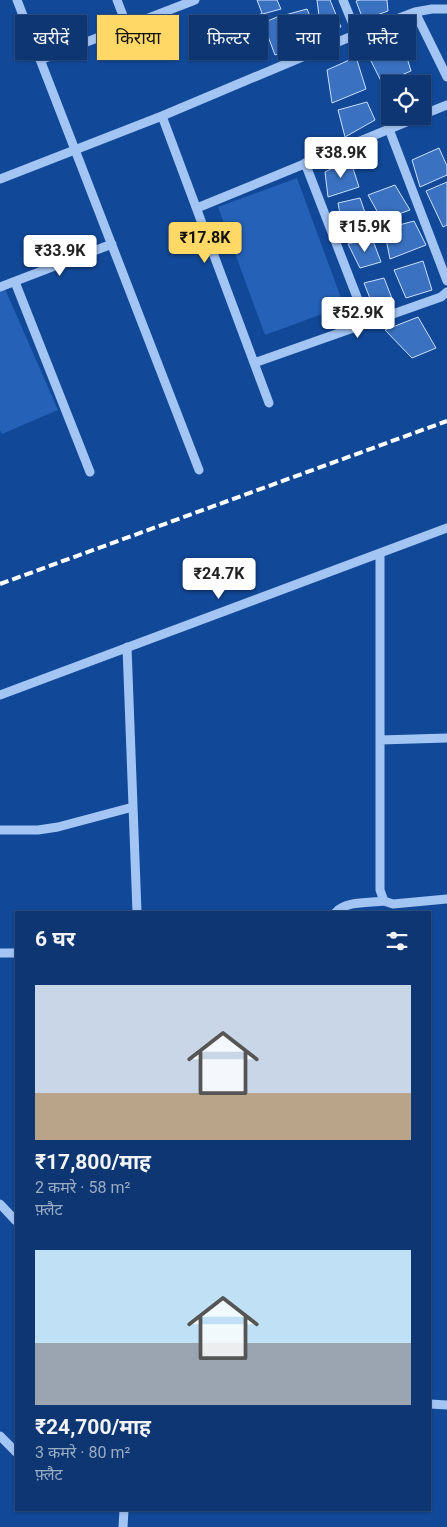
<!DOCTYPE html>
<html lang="hi">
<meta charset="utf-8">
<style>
body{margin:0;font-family:Roboto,"Noto Sans Devanagari",sans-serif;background:#163e77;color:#f1f3f6;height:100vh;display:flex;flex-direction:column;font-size:19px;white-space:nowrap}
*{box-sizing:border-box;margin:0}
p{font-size:16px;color:#9aabc4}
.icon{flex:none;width:28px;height:28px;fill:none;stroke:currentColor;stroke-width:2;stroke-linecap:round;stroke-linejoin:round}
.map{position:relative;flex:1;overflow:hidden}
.panel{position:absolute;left:15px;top:911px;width:416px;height:600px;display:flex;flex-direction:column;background:#0d3672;border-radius:0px;box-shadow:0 1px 4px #0004,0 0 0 1px #2d5084}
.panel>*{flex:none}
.banner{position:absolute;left:15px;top:15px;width:418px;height:45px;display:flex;gap:10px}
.fabs{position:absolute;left:381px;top:75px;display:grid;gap:10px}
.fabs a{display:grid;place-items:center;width:50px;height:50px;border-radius:0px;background:#0d3672;box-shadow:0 1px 4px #0004,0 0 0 1px #2d5084;font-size:25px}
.price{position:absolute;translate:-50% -42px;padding:0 11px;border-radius:5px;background:#fff;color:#222;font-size:16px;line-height:32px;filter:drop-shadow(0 1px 2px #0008)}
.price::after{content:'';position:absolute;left:50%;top:30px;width:15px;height:11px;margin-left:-8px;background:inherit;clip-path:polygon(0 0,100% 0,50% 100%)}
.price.on{background:#ffd865;color:#111}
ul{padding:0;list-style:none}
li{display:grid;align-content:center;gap:10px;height:265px;padding:0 20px}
li span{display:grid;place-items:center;height:155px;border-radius:0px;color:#555}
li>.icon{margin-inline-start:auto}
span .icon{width:90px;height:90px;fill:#fffc;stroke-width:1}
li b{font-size:21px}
h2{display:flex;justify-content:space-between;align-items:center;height:60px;padding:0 20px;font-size:21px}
.pill{padding:0 18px;border-radius:0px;background:#0d3672;box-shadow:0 1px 4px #0004,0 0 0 1px #2d5084;font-size:18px;line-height:45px}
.pill.on{background:#ffd865;color:#111}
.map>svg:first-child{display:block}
.green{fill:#2461b7}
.building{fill:#3a71c0;stroke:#cbe0fe}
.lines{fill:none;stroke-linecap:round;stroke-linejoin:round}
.minor{stroke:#a3c5f4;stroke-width:9}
.rail{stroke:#fff;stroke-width:4;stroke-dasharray:9 4;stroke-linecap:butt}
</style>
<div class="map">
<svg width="447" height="1527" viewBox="0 0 447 1527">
<rect width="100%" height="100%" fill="#114898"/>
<path class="green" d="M297,178L344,306L265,335L218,207Z
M5,289L58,410L2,434L0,430V291Z"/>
<path class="building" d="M257,0H277L281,9L259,15L262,13Z
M317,0H330L341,27L321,32Z
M360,0H387L388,11L366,19L364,22L356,1Z
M307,9L319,37L299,48L285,15Z
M277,17L292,49L275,55L263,23Z
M402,41L411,71L382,83L370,59Z
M356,57L366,89L332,103L327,70Z
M367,102L375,120L345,137L338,110Z
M439,148L447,166V175L420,187L412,160Z
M350,159L359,187L328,197L325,172Z
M447,182V225L443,227L426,191Z
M395,185L410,210L382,220L368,195Z
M360,198L370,227L343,231L338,203Z
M414,221L426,245L390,259L384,229Z
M372,238L381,262L360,268L348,244Z
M423,261L432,290L406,298L394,270Z
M384,278L393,301L373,306L364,283Z
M418,317L436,348L412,358L385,330Z"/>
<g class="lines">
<path class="minor" d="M17,0L199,470
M117,0L127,26
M343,0L357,34
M415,12L447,77
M40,60L195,0
M422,115L447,105
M162,116L269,403
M389,129L447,281
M305,163L367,323
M0,179L162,116L357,34L415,12L432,9H447
M197,208L421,116
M15,282L90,472
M0,287L112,244
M254,363L441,297L447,292
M380,553V890L384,901L393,904L447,899
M127,647L137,912
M0,695L447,528
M380,740L447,738
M0,830H38L58,827L133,807
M336,912C346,901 369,903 384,901
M0,953H16
M0,1204L16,1221
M430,1404L447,1405
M0,1436L16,1452
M123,1527L124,1510"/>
<path class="rail" d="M0,584L447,421"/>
</g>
</svg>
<div class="fabs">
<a><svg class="icon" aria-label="locate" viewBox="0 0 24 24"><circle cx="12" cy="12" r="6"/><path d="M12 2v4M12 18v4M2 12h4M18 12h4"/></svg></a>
</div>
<b class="price" style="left:341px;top:179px">₹38.9K</b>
<b class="price" style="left:365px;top:253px">₹15.9K</b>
<b class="price on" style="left:205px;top:264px">₹17.8K</b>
<b class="price" style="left:60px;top:277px">₹33.9K</b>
<b class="price" style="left:358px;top:339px">₹52.9K</b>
<b class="price" style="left:219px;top:600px">₹24.7K</b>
<div class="banner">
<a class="pill">खरीदें</a>
<a class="pill on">किराया</a>
<a class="pill">फ़िल्टर</a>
<a class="pill">नया</a>
<a class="pill">फ़्लैट</a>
</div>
<section class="panel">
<h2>6 घर<svg class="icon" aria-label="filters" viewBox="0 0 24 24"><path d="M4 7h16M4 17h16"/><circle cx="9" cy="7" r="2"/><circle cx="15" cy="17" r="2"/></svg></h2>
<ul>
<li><span style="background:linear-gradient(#c9d6e8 70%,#b9a48a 0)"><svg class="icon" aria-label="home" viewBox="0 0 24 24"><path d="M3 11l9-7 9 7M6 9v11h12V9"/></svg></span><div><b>₹17,800/माह</b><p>2 कमरे · 58 m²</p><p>फ़्लैट</p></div></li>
<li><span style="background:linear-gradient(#bfe0f5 60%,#9aa5b1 0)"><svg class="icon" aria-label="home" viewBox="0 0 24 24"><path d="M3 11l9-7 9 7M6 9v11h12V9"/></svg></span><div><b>₹24,700/माह</b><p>3 कमरे · 80 m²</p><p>फ़्लैट</p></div></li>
</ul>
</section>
</div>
